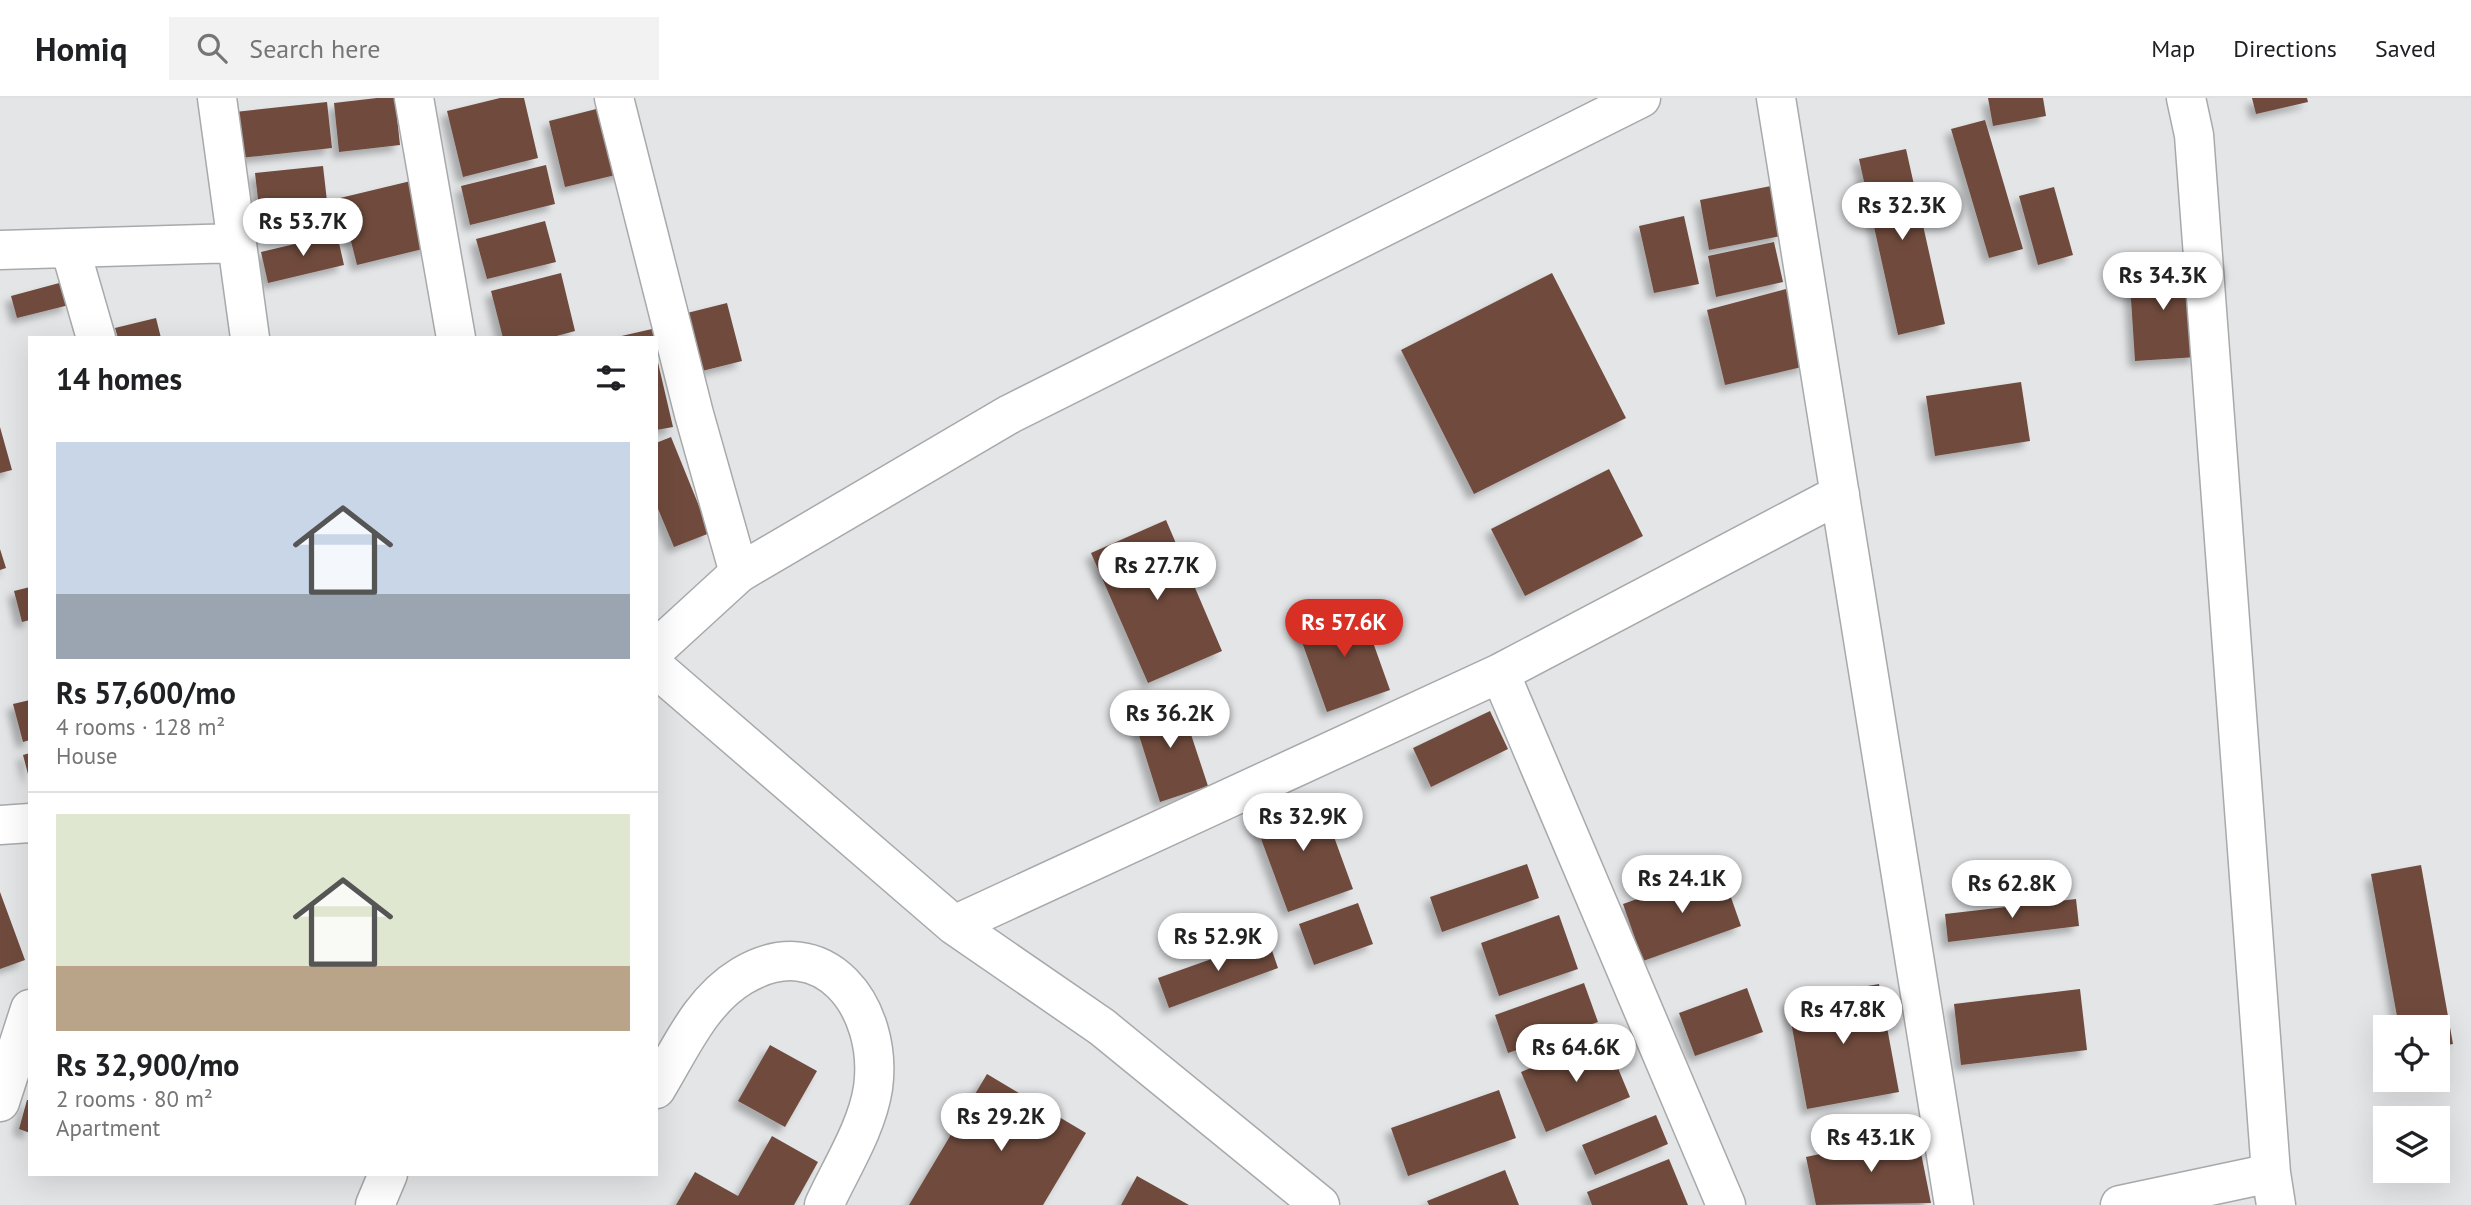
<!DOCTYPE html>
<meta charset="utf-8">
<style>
body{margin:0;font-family:"PT Sans",sans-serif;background:#f2f2f2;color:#202124;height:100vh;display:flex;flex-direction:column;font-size:26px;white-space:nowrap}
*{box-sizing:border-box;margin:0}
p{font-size:23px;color:#757577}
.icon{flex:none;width:38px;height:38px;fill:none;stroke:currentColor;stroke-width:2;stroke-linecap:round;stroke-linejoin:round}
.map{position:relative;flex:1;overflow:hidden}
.drawer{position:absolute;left:28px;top:238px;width:630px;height:840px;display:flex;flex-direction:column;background:#fff;border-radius:0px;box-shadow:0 7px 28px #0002}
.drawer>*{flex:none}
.buttons{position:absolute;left:2373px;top:917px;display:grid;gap:14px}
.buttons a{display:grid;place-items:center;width:77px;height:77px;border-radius:0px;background:#fff;box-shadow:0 7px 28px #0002;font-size:35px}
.price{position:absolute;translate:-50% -60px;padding:0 16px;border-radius:24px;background:#fff;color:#222;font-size:23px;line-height:46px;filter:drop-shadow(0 2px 4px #0008)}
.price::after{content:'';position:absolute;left:50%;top:42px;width:21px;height:16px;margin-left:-10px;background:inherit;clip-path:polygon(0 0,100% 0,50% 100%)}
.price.selected{background:#d93025;color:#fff}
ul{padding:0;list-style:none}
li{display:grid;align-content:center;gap:14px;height:371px;padding:0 28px}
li+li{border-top:2px solid #e0e0e0}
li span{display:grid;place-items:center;height:217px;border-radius:0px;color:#555}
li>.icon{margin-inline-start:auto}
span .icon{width:126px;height:126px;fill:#fffc;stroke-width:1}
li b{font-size:30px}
h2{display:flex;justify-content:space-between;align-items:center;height:84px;padding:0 28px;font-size:30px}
header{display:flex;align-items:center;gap:42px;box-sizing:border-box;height:98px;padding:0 35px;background:#fff;border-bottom:2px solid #e0e0e0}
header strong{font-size:33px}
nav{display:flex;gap:38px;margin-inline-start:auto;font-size:24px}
.search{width:490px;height:63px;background:#f2f2f2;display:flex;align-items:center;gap:18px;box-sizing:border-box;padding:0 24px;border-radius:0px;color:#757577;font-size:26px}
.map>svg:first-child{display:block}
.building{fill:#6f4b3e;filter:url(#shadow)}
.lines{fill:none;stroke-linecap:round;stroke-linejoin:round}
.minor-casing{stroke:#a7a9ab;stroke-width:41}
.major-casing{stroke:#a7a9ab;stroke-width:41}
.minor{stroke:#fff;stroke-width:38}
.major{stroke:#fff;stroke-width:38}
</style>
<header>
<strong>Homiq</strong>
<div class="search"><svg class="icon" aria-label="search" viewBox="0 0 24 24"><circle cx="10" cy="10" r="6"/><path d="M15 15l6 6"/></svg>Search here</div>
<nav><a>Map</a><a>Directions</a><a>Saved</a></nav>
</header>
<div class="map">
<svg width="2471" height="1107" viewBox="0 0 2471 1107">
<defs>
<filter id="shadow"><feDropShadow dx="-6" dy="6" stdDeviation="3.5" flood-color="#0004"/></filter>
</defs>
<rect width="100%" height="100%" fill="#e3e5e7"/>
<path class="building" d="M377,0H395L400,47L339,54L334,5Z
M500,0H524L538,60L463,79L447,13Z
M1988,0H2043L2046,18L1993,28Z
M2252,0H2307L2308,4L2256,16Z
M327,4L332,50L240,60L235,14Z
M612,7L628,74L565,89L549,23Z
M1985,22L2023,151L1989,160L1951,31Z
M1906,51L1945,226L1898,237L1859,61Z
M546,67L555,106L470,127L461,88Z
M323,68L329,121L261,128L255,75Z
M415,82L431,149L357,167L340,100Z
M1771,88L1781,138L1709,152L1700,102Z
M2054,89L2073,157L2038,167L2019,98Z
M1684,118L1699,186L1654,195L1639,128Z
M545,123L556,164L487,181L476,141Z
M337,136L344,167L268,185L261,154Z
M1774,144L1783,184L1716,199L1708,158Z
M2191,166L2197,259L2135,263L2129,170Z
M561,175L575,233L549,240H503L491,193Z
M1552,175L1626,320L1474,396L1401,252Z
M63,184L69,207L17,220L11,198Z
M1786,191L1806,268L1725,287L1707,212Z
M727,205L742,263L702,273L687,215Z
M156,220L161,240H118L115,230Z
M652,231L654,240H617V239Z
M656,256L673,329L656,332Z
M2021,284L2030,343L1935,358L1926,298Z
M0,329L12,372L0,375Z
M671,339L710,435L674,449L656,406V345Z
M1609,371L1643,438L1525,498L1491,431Z
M1166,422L1222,553L1148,585L1091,455Z
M0,451L6,470L0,472Z
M30,489V522L22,524L14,493Z
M1360,508L1390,592L1327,614L1297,530Z
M1179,600L1208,688L1160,704L1132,615Z
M30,602V642L23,644L13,606Z
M1490,613L1508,651L1431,689L1413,650Z
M30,655V680H29L23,657Z
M1318,695L1353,791L1288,814L1253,719Z
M1527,766L1539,800L1442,834L1430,799Z
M2421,767L2453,946L2438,949V929H2399L2371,776Z
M1721,771L1741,828L1643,863L1623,806Z
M0,794L25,862L0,871Z
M2076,801L2079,828L1948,844L1945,816Z
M1358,805L1373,846L1314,867L1299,826Z
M1559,817L1578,871L1499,898L1481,845Z
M1268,841L1278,870L1169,910L1158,880Z
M1584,885L1598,924L1508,955L1495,917Z
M1879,886L1899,994L1807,1011L1787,902Z
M1747,890L1763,934L1695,958L1679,915Z
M2080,891L2087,952L1961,967L1954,906Z
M1605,939L1630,999L1546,1034L1521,974Z
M770,947L817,973L785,1029L738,1003Z
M987,976L1086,1035L1043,1107H909Z
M1499,992L1516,1040L1408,1078L1391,1030Z
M27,1002H30V1035L19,1031Z
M1656,1017L1668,1046L1595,1077L1582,1047Z
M1917,1035L1931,1105L1816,1107L1806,1059Z
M772,1038L818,1064L794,1107H676L695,1074L738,1098Z
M1669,1061L1688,1107H1592L1587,1094Z
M1505,1072L1519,1107H1429L1427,1103Z
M1137,1078L1189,1107H1121Z"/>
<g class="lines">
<g class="minor-casing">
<path id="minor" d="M217,0L250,240
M414,0L456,240
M614,0L694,316L739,475
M1776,0L1954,1107
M2186,0L2194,37L2271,1075L2276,1107
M70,150L96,240
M0,152L237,145
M656,570L954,827L1102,929L1320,1107
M1500,575L1726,1107
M0,727L30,725
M954,827L1500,575L1840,396
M656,991C680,952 700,903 742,878C824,829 884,910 873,990C867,1030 841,1070 824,1107
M0,1004L30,911
M2120,1107L2271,1075"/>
</g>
<g class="major-casing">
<path id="major" d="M656,551L739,475L1010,316L1641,0
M375,1107L388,1076"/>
</g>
<use href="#minor" class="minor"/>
<use href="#major" class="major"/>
</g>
</svg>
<div class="buttons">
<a><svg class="icon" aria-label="locate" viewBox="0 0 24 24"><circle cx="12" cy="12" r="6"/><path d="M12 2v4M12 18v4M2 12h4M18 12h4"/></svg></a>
<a><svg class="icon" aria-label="layers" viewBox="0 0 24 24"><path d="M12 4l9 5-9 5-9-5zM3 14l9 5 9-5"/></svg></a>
</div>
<b class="price" style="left:1902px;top:144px">Rs 32.3K</b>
<b class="price" style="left:303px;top:160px">Rs 53.7K</b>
<b class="price" style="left:2163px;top:214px">Rs 34.3K</b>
<b class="price" style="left:1157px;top:504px">Rs 27.7K</b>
<b class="price selected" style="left:1344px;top:561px">Rs 57.6K</b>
<b class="price" style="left:1170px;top:652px">Rs 36.2K</b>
<b class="price" style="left:1303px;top:755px">Rs 32.9K</b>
<b class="price" style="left:1682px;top:817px">Rs 24.1K</b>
<b class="price" style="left:2012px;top:822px">Rs 62.8K</b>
<b class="price" style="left:1218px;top:875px">Rs 52.9K</b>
<b class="price" style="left:1843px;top:948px">Rs 47.8K</b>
<b class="price" style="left:1576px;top:986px">Rs 64.6K</b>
<b class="price" style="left:1001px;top:1055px">Rs 29.2K</b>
<b class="price" style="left:1871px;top:1076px">Rs 43.1K</b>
<section class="drawer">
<h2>14 homes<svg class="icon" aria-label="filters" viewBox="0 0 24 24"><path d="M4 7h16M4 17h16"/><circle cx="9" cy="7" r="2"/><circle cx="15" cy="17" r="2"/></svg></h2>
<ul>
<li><span style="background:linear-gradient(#c9d6e8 70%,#9aa5b1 0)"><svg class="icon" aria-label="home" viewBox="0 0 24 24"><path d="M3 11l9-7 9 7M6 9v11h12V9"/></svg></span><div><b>Rs 57,600/mo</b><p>4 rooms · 128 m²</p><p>House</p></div></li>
<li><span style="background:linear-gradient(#dfe7d0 70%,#b9a48a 0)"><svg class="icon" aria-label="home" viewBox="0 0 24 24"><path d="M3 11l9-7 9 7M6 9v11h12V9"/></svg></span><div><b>Rs 32,900/mo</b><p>2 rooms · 80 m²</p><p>Apartment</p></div></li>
</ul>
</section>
</div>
